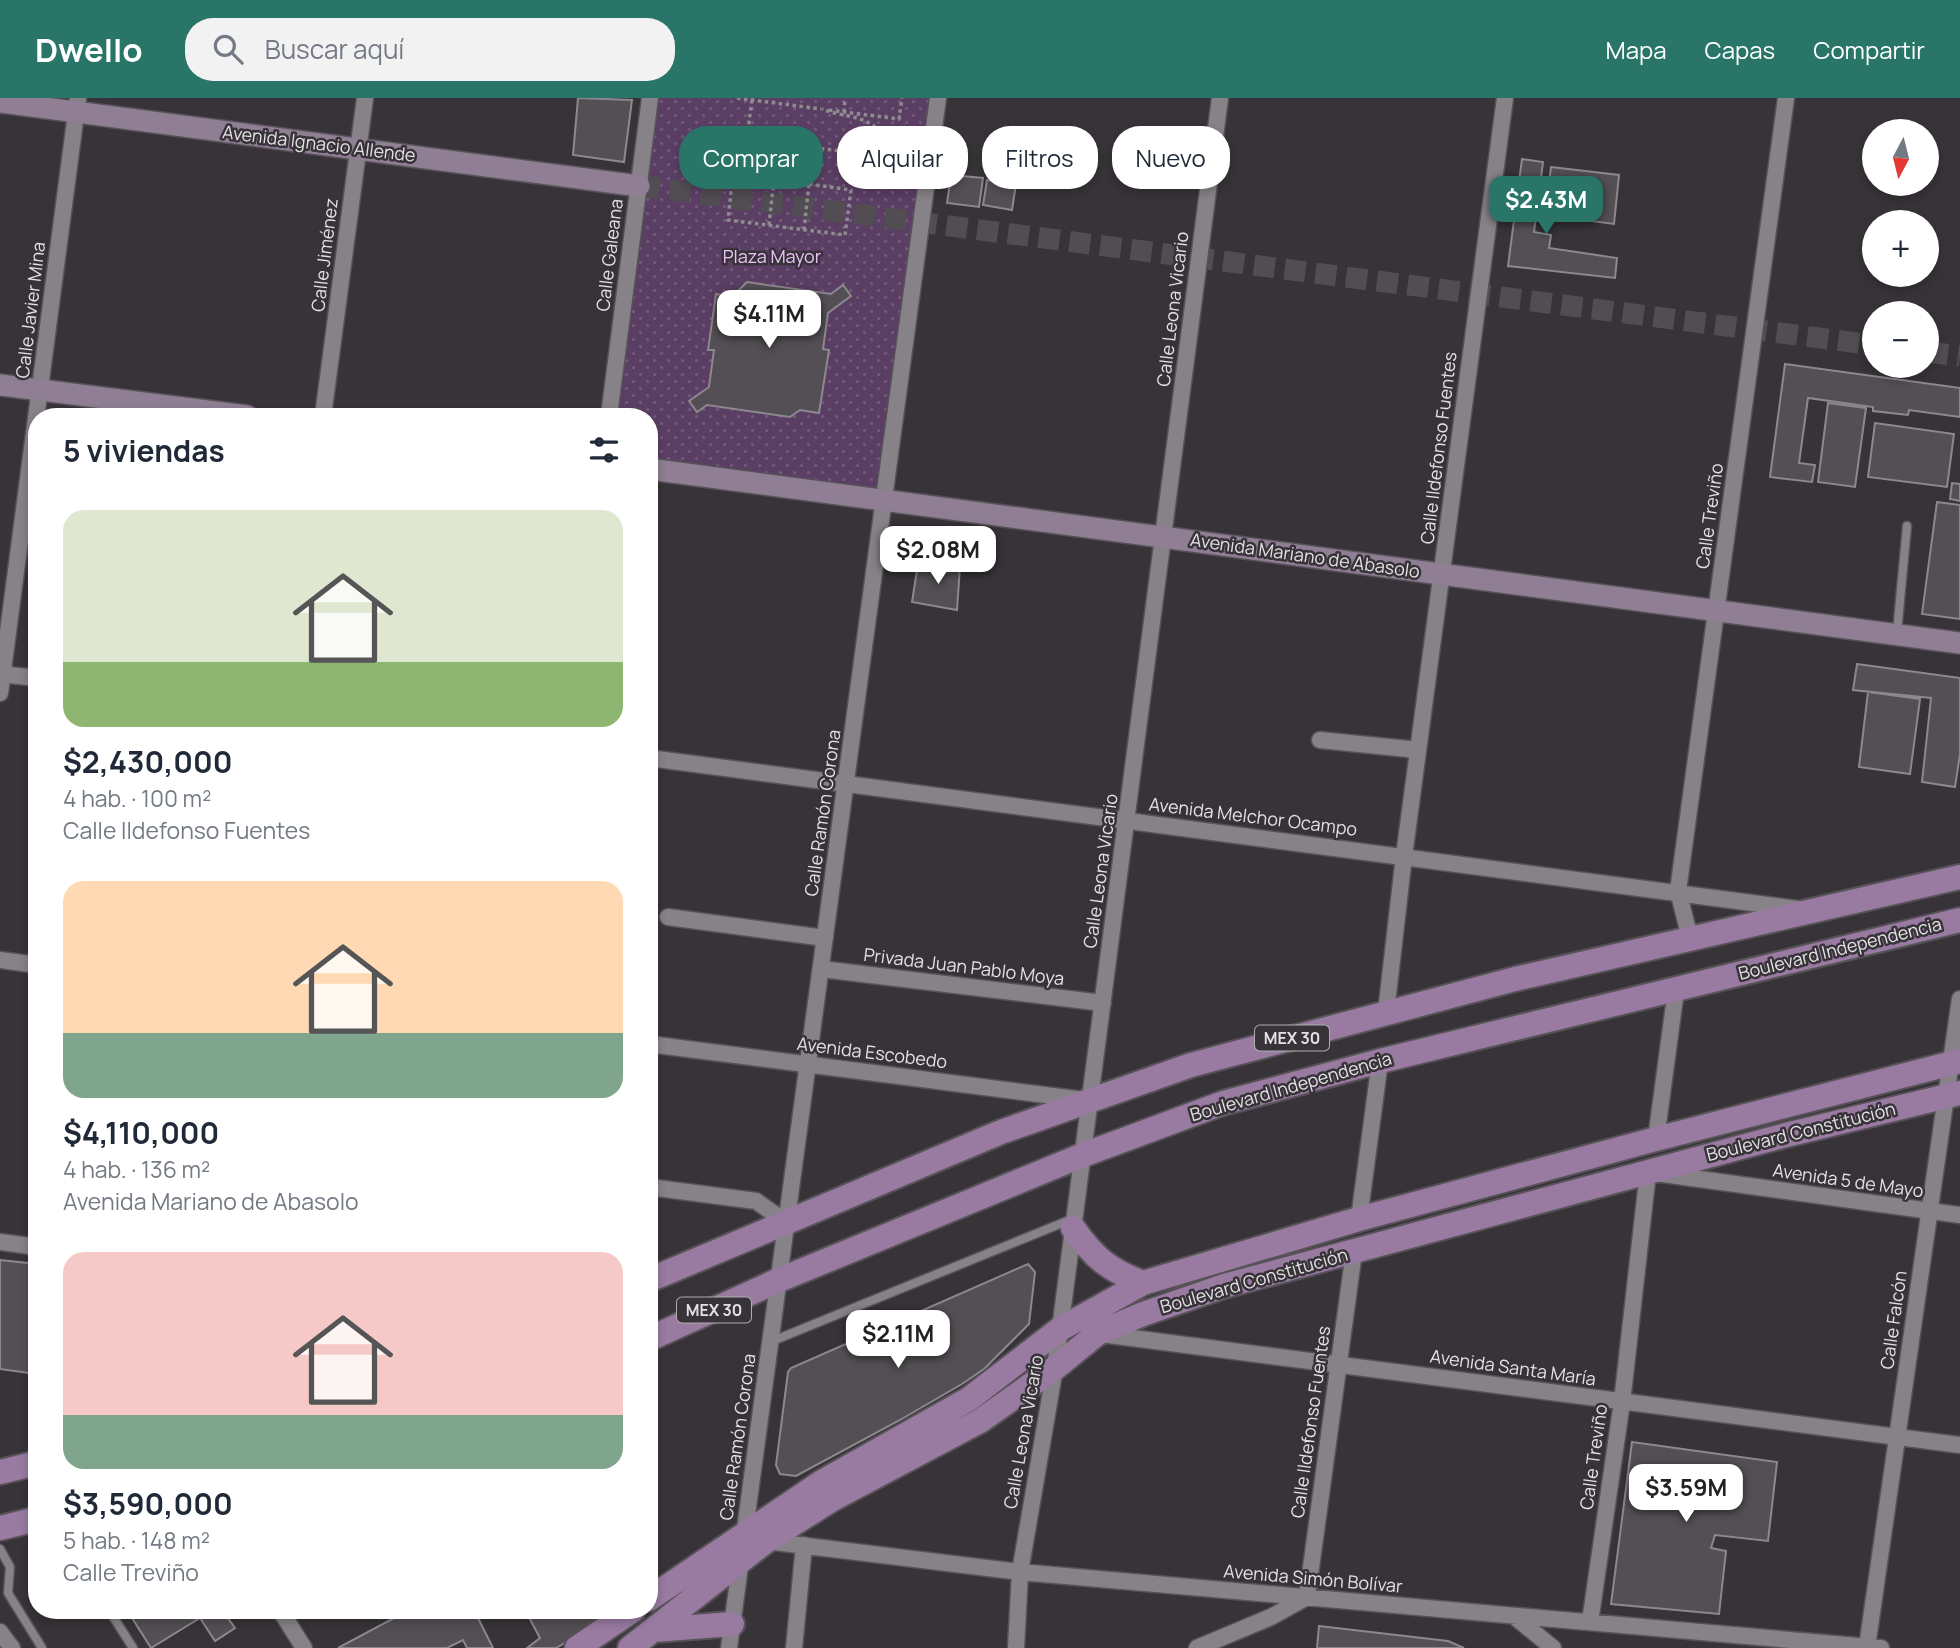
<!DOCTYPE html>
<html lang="es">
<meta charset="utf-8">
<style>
body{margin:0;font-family:Manrope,sans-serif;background:#f2f2f3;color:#1f2937;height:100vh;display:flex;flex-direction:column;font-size:26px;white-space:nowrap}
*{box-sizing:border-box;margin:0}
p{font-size:23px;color:#747a83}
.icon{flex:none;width:38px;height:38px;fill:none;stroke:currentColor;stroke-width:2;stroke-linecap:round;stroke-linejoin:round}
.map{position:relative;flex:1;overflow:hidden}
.drawer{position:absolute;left:28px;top:310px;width:630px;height:1211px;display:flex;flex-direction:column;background:#fff;border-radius:28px;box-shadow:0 4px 10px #0003}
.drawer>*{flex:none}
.top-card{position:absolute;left:679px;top:28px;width:665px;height:63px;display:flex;gap:14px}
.needle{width:46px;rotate:187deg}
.buttons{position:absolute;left:1862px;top:21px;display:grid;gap:14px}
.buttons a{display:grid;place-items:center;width:77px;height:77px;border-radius:50%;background:#fff;box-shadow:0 4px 10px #0003;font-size:35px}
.price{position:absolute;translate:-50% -60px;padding:0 16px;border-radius:14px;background:#fff;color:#222;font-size:23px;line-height:46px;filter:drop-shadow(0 2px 4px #0008)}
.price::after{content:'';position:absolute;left:50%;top:42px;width:21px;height:16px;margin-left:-10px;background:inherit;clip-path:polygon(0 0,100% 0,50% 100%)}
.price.selected{background:#297669;color:#fff}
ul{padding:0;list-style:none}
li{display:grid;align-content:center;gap:14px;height:371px;padding:0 35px}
li span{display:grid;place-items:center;height:217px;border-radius:21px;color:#555}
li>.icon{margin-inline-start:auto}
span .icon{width:126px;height:126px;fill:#fffc;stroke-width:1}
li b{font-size:30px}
h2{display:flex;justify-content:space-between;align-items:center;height:84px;padding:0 35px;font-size:30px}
.chip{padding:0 24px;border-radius:28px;background:#fff;box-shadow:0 4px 10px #0003;font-size:24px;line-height:63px}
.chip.selected{background:#297669;color:#fff}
header{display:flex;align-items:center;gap:42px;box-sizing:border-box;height:98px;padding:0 35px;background:#297669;color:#fff}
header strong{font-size:33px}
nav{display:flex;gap:38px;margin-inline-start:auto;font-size:24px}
.search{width:490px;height:63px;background:#f2f2f3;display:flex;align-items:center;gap:18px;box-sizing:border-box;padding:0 24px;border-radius:28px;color:#747a83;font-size:26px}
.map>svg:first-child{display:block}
.green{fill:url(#green-dots)}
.building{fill:#534f54;stroke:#8c888e;stroke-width:2}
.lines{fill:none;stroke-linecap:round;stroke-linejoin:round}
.secondary-tunnel{stroke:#514d52;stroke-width:21;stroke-dasharray:21 10;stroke-linecap:butt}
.lane-casing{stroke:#565257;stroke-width:11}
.street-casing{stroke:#565257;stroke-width:19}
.secondary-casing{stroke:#565257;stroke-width:24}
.primary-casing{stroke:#565257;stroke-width:28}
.path{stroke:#8f8c90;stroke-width:3.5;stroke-dasharray:3.5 3.5;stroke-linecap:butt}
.lane{stroke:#868287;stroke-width:8}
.street{stroke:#868287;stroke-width:16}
.secondary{stroke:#8f7e94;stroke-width:21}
.primary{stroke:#997aa1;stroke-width:24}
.labels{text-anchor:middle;stroke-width:5;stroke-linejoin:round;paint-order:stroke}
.shield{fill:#373338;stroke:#afadb0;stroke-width:2}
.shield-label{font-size:16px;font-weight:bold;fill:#e3e1e4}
.street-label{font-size:18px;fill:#e3e1e4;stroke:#373338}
.park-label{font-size:18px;fill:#efc1fc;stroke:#373338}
</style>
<header>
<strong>Dwello</strong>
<div class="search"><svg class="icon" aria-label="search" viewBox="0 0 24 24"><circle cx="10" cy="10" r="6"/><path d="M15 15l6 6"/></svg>Buscar aquí</div>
<nav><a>Mapa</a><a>Capas</a><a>Compartir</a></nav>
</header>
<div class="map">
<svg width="1960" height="1550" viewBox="0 0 1960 1550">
<defs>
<pattern id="green-dots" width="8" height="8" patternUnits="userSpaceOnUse" patternTransform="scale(1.75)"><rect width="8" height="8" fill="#5b3e64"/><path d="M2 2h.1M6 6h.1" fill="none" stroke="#725a7a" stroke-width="1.8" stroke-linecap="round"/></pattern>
</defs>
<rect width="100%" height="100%" fill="#373338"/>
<path class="green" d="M648,0H937L883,400L649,370V318H608Z"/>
<path class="building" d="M578,0L632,2L624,64L573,57Z
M1522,61L1543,64L1534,134L1551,137L1549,150L1617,160L1615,180L1508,168Z
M1551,69L1619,77L1614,126L1545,117Z
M951,77L983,80L979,109L947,105Z
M987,82L1016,86L1012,112L983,107Z
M747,184L831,196L843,187L851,198L828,215L823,251L829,252L819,315L800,312L790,319L707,307L697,314L689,303L709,289L714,252H708L716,196L732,199Z
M1785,266L1960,290V319L1909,312L1908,317L1873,313V309L1808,300L1799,365L1815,367L1812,384L1770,379Z
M1828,305L1866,310L1855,389L1818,384Z
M1875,325L1954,336L1947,389L1868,379Z
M1952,385L1960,386V403L1950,401Z
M1937,404L1960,407V521L1922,516Z
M933,464L960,468L957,512L912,504L917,472Z
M1857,566L1960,580V656L1955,689L1922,684L1931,600L1853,592Z
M1868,594L1920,601L1910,676L1859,669Z
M0,1162L37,1166V1276L0,1271Z
M1028,1166L1035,1174L1029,1226L984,1271L962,1286L900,1322L796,1378L780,1376L776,1367L788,1274L791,1270Z
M1632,1344L1777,1364L1768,1443L1715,1437L1711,1450L1726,1453L1719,1516L1611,1506Z
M127,1512H193L198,1520L213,1512H222L235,1530L215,1543L200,1520L151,1550Z
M409,1512H479L482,1517L478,1520L493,1550H467L463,1542L447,1550H338Z
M525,1512H609L589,1531L556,1550H527L540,1540Z
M1319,1528L1448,1543L1464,1550H1317Z"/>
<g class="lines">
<path class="secondary-tunnel" d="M639,88L1874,247
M1927,254L1960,258"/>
<g class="lane-casing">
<path id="lane" d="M1897,534L1907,428
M770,1244L1072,1121
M0,1451L10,1469L8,1495L42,1550
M109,1512L133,1550"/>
</g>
<g class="street-casing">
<path id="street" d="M323,318L365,0
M609,318L650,0
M0,576L37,580
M0,595L78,0
M1320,642L1418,652
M649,660L1798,811
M668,819L825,840
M1690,840L1678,793L1786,0
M0,862L37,867
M821,871L1103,905
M1386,914L1404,758L1505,0
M649,946L1084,1002
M1656,1041L1676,892
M649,1089L756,1103L787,1125
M1359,1121L1380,963
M0,1144L37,1149
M1101,1236L1960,1347
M766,1443L1020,1474L1881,1550
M280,1512L304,1550
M1514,1518L1553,1550
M1590,1524L1622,1304L1648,1074L1960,1117
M0,1534L12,1550
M1867,1549L1960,901
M729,1550L938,0
M794,1550L804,1447
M1016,1550L1020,1474L1055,1270L1220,0
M1197,1550L1271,1519L1307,1499L1354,1154"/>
</g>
<g class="secondary-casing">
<path id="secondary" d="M0,4L639,88
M0,287L247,318
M649,371L1960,545"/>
</g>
<g class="primary-casing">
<path id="primary" d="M1073,1130C1094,1160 1109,1172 1143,1185
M649,1182L1001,1034L1191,967L1515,881L1960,779
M649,1241L779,1182L1083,1057L1223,1005L1380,963L1960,822
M0,1374L37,1365
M0,1430L37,1421
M649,1501L822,1384L969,1301L1060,1231L1143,1185L1359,1121L1656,1041L1960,963
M654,1532L732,1526
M577,1550L633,1512
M630,1550L766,1443L831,1402L980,1323L1055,1270L1098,1235L1143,1216L1224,1188L1786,1037L1960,995"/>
</g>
<path class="path" d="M737,0L821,11
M752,2L744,61L760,77
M829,12L899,21L902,0
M844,14L845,0
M733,75L851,92L845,137L728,122Z
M802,84L786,60L787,46L870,57L874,28C858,17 839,18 822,11
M769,127L774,81
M804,132L809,85"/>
<use href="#lane" class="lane"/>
<use href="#street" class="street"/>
<use href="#secondary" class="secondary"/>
<use href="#primary" class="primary"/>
</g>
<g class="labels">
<g class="shield">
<rect x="1255" y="927.5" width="74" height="25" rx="5"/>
<rect x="677" y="1199.5" width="74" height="25" rx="5"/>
</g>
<g class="shield-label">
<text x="1292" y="946">MEX 30</text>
<text x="714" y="1218">MEX 30</text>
</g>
<g class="street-label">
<text transform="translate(319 46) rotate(7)" y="6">Avenida Ignacio Allende</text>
<text transform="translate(325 157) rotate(-83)" y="6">Calle Jiménez</text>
<text transform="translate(610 157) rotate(-83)" y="6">Calle Galeana</text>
<text transform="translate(1173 211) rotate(-83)" y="6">Calle Leona Vicario</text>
<text transform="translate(31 212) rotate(-83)" y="6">Calle Javier Mina</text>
<text transform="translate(1439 350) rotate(-83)" y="6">Calle Ildefonso Fuentes</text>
<text transform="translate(1710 418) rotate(-82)" y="6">Calle Treviño</text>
<text transform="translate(1305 458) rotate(8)" y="6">Avenida Mariano de Abasolo</text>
<text transform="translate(823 715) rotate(-82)" y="6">Calle Ramón Corona</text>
<text transform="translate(1253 719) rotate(7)" y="6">Avenida Melchor Ocampo</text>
<text transform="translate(1101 773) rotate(-82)" y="6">Calle Leona Vicario</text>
<text transform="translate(1840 851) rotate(-14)" y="6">Boulevard Independencia</text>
<text transform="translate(964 869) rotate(7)" y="6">Privada Juan Pablo Moya</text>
<text transform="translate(872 955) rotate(7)" y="6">Avenida Escobedo</text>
<text transform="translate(1291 989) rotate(-16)" y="6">Boulevard Independencia</text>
<text transform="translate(1801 1034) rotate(-14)" y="6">Boulevard Constitución</text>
<text transform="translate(1848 1083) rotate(8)" y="6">Avenida 5 de Mayo</text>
<text transform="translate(1254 1183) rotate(-16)" y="6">Boulevard Constitución</text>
<text transform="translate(1894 1222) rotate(-82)" y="6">Calle Falcón</text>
<text transform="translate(1513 1270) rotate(8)" y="6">Avenida Santa María</text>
<text transform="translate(1311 1324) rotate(-82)" y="6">Calle Ildefonso Fuentes</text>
<text transform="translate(1024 1334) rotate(-80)" y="6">Calle Leona Vicario</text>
<text transform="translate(738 1339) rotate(-82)" y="6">Calle Ramón Corona</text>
<text transform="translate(1594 1359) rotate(-82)" y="6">Calle Treviño</text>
<text transform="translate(1313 1481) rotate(5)" y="6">Avenida Simón Bolívar</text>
</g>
<g class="park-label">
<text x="772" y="165">Plaza Mayor</text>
</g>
</g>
</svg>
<div class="buttons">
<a><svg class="needle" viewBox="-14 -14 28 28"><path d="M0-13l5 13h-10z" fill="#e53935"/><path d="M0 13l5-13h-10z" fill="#747a83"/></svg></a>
<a>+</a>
<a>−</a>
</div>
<b class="price selected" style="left:1546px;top:138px">$2.43M</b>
<b class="price" style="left:769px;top:252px">$4.11M</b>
<b class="price" style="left:938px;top:488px">$2.08M</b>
<b class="price" style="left:898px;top:1272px">$2.11M</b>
<b class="price" style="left:1686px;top:1426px">$3.59M</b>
<div class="top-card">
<a class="chip selected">Comprar</a>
<a class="chip">Alquilar</a>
<a class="chip">Filtros</a>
<a class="chip">Nuevo</a>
</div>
<section class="drawer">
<h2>5 viviendas<svg class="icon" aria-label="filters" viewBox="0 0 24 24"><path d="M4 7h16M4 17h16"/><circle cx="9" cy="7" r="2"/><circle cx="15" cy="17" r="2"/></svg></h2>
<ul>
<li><span style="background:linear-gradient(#dfe7d0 70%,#8fb573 0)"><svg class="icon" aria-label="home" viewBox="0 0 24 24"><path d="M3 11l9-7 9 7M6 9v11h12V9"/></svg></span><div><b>$2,430,000</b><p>4 hab. · 100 m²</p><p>Calle Ildefonso Fuentes</p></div></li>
<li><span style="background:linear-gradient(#ffd9b3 70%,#7fa58c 0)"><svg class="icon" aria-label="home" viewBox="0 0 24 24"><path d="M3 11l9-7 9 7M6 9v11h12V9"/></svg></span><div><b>$4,110,000</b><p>4 hab. · 136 m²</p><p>Avenida Mariano de Abasolo</p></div></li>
<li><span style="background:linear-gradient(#f6c9c9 75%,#7fa58c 0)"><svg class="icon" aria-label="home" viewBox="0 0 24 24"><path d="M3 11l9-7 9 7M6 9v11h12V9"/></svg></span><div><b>$3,590,000</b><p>5 hab. · 148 m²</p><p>Calle Treviño</p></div></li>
</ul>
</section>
</div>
